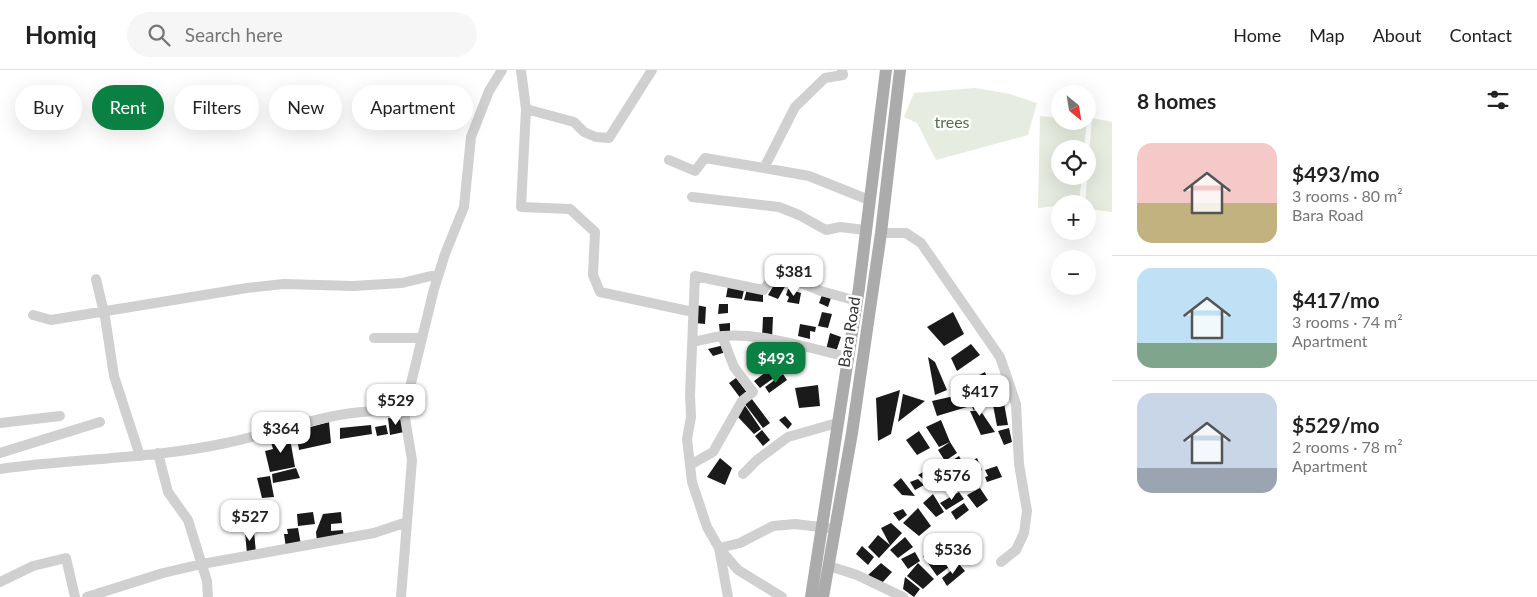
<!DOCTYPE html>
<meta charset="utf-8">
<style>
body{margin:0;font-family:Lato,sans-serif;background:#f6f6f6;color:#222;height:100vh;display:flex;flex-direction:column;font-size:19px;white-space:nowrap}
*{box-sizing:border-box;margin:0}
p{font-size:16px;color:#767676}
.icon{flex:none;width:28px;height:28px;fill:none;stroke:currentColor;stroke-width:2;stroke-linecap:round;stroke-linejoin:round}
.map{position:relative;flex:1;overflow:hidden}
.drawer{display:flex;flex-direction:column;background:#fff;width:425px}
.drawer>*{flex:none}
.banner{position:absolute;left:15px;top:15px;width:475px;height:45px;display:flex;gap:10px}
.needle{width:32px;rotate:150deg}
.controls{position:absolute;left:1051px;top:15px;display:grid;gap:10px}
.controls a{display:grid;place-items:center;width:45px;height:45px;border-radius:50%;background:#fff;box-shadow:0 5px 20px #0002;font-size:25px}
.price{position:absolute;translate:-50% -42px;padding:0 11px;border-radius:10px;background:#fff;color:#222;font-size:16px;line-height:32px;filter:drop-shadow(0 1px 2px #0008)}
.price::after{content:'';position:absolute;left:50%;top:30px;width:15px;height:11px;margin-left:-8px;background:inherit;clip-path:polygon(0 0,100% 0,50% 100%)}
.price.active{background:#0b8043;color:#fff}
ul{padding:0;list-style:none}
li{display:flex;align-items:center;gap:15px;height:125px;padding:0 25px}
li+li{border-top:1px solid #e0e0e0}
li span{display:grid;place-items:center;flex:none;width:140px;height:100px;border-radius:15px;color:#555}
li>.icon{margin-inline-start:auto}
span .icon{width:60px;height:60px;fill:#fffc;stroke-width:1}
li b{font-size:21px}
h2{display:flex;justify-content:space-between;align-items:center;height:60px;padding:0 25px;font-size:21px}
.tag{padding:0 18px;border-radius:22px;background:#fff;box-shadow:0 5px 20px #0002;font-size:18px;line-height:45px}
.tag.active{background:#0b8043;color:#fff}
header{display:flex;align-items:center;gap:30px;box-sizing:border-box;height:70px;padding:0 25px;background:#fff;border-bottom:1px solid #e0e0e0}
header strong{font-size:24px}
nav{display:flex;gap:28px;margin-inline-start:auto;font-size:18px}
.search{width:350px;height:45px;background:#f6f6f6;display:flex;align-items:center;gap:12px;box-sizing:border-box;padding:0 18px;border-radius:28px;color:#767676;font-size:19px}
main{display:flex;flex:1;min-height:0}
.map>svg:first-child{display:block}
.green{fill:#e6ecdf}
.building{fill:#1a1a1a}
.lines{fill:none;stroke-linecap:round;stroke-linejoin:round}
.minor{stroke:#d0d0d0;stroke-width:10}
.major{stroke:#ababab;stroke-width:12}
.labels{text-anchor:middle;stroke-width:5;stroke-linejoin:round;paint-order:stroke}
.park-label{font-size:16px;fill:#56703f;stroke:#fff}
.street-label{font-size:16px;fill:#333;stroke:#fff}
</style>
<header>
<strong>Homiq</strong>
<div class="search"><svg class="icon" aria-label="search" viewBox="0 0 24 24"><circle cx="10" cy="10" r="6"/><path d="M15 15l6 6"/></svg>Search here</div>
<nav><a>Home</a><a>Map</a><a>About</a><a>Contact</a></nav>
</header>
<main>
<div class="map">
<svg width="1112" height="527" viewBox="0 0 1112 527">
<rect width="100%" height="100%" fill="#fff"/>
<path class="green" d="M975,18L1010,24L1037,33L1028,65L936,90L917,53L904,47L914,23Z
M1040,46L1060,48V51H1087L1084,79H1060V106H1082L1079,133L1038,138Z
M1092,48L1112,52V142L1088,139V134H1085Z"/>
<path class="building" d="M778,208L787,213L778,229L768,225Z
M728,216L744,220L742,229L726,227Z
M747,219L763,222V232L744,230Z
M788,219L801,223L799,234L787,232L789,227L786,225Z
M822,225L831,228L828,237L819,233Z
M719,234H728V243L718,244Z
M696,235L706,237L705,254L695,253Z
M822,242L832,244L828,258L818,256Z
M953,242L964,264L944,276L927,257Z
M763,247H773L772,269L762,268Z
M730,253V264H720L719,254Z
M800,254L816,257L815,262L810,261V269L798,266Z
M830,263L841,267L836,282L826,280Z
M971,274L980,285L957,301L951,288Z
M724,275L726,282L713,286L708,279Z
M928,287L935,292L947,320L935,325Z
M777,294L782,302L760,318L754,311Z
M985,302L990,316L965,321L960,315Z
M783,304L787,310L769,323L765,317Z
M736,308L770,353L763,358L729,313Z
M818,315L820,336L799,338L795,318Z
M900,320L891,364L878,371L876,328Z
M979,323L974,341L980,340L995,362L981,365L970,341H974L967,326Z
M903,324L925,331L898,352Z
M963,324L967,337L937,346L932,331Z
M1004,333L1008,355L997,356L993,335Z
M744,334L761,359L754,364L738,347Z
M785,346L792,354L788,359L779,350Z
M388,348L403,350L404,362L390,365Z
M941,350L950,372L939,377L926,357Z
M329,352L331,373L299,380L296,361Z
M371,355L372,364L340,369V358Z
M386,355L388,364L377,366L375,357Z
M1009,358L1012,372L1004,375L998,361Z
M762,360L770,370L763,376L755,366Z
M919,361L930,378L917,385L906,370Z
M289,363L295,397L270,402L265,381L273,379L270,369Z
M950,372L957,383L945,391L938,380Z
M959,386L970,406L961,413L948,393Z
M720,388L732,398L725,415L707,407Z
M977,388L982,400L974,404L967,394Z
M939,393L945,406L927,412L918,405Z
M997,396L1002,407L987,412L985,407L988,406L985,400Z
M296,398L300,408L273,413L272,404Z
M270,406L274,427L262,428L257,408Z
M901,408L915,426L902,425L893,415Z
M972,408L977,416L969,420L961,413Z
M918,409L924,415L915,420L910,412Z
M980,418L988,430L977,438L967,425Z
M959,422L964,429L946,440L940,433Z
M933,424L944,442L936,447L923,433Z
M964,433L969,440L956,450L951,442Z
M918,438L931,456L919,466L903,453Z
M903,439L907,445L899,451L893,443Z
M313,442L315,454L298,456L297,444Z
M341,442L342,453L331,454V461L343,460L344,469L317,472L316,462L323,444Z
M891,453L902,463L879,488L868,477L878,465L890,475L881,458Z
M298,458L301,475L286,478L284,464H288L287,459Z
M254,461L256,483L247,484L245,462Z
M905,467L913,477L898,488L890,480Z
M942,473L957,491L937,506L923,486Z
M862,476L874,487L868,495L856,484Z
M915,482L920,491L908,499L901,489Z
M881,493L892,502L882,513L868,505Z
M918,493L934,509L923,519L907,506Z
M959,494L965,501L947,516L942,508Z
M905,507L920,519L914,527L903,519Z"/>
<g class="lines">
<path class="minor" d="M521,0L526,39L574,52L584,62L596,67L609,68L652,0
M842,0L843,5L825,8L795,37L764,98L809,106L869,130
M526,39L521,137L570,139L595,162L593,205L600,222L693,242
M669,90L695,101L705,88L764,98
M692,127L779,137L799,145L826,160L840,157L865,160
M881,163H906L921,173L1000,287L1016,334L1019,394L1027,441L1024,463L1016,480L1001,492
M96,209L105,247L114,306L140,386
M33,245L51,250L247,218L284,214L353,216L402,213L439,204
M374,268H422
M693,272C702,270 713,267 723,266C759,262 813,279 848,287
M0,353L60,346
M0,383L100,352
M158,383L168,422L188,450L207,511L208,527
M690,395L713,382L742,331L753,322L734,297L722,266
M0,399C75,388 152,389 226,373C289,360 337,336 404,342
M743,404L757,390L788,367L837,353
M829,496L857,505L903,527
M0,512L33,496L66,488L75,527
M87,527L163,503L202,494L374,463L407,452
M401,527L412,390L404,342L434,219L445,184L464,137L471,67L489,21L502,0
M728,527L719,478L740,473L773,456L795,454L828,458
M782,527L738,500L719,478L707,457L692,412L687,369L691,347L690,325L695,206L763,220L777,203L821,221L857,231"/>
<path class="major" d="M811,527L859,218L886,0
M823,527L852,363L881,163L900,0"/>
</g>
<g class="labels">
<g class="park-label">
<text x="952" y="58">trees</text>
</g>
<g class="street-label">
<text transform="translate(849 262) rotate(-81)" y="6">Bara Road</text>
</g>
</g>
</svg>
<div class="controls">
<a><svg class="needle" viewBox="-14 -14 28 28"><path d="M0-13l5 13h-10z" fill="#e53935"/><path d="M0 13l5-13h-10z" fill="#767676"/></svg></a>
<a><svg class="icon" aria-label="locate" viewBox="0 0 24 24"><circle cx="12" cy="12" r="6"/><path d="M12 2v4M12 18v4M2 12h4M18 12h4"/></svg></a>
<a>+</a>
<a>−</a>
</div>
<b class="price" style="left:794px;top:227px">$381</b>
<b class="price active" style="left:776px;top:314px">$493</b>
<b class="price" style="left:980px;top:347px">$417</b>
<b class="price" style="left:396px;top:356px">$529</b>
<b class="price" style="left:281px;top:384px">$364</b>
<b class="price" style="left:952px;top:431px">$576</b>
<b class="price" style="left:250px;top:472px">$527</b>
<b class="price" style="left:953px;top:505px">$536</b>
<div class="banner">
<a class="tag">Buy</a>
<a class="tag active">Rent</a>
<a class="tag">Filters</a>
<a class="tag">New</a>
<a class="tag">Apartment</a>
</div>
</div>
<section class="drawer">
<h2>8 homes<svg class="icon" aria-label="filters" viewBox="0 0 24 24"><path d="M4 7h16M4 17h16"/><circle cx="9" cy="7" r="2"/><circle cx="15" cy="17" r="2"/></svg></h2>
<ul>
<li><span style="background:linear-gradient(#f6c9c9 60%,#c2b280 0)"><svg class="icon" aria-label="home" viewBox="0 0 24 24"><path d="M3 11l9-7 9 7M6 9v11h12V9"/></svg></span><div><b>$493/mo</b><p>3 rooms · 80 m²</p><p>Bara Road</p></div></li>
<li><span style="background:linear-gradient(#bfe0f5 75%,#7fa58c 0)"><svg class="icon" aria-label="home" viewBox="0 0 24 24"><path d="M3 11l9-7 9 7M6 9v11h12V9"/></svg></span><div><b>$417/mo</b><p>3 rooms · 74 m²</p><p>Apartment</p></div></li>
<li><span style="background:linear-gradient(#c9d6e8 75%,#9aa5b1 0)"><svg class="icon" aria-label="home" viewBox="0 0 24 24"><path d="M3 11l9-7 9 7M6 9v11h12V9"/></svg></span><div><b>$529/mo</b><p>2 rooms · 78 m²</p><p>Apartment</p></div></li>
</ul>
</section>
</main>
